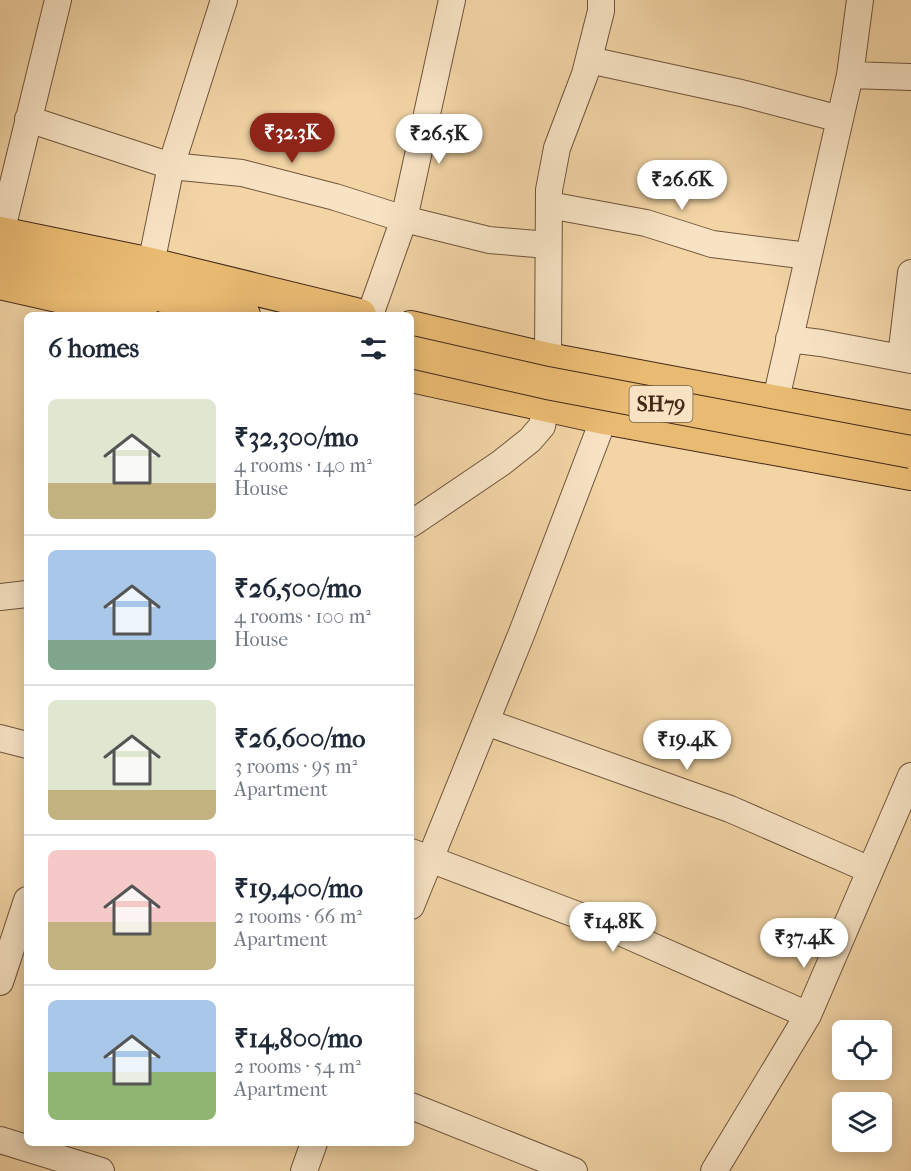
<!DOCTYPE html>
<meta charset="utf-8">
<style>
body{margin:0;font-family:"IM FELL French Canon",serif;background:#f6f6f7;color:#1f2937;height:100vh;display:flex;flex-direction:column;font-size:22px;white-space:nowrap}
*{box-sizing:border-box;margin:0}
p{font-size:20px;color:#747a83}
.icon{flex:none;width:33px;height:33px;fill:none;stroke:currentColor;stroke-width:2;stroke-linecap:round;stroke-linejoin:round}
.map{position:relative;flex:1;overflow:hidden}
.drawer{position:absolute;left:24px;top:312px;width:390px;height:834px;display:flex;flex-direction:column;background:#fff;border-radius:9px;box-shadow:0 3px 15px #0003}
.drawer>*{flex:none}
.tools{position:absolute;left:832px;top:1020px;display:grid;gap:12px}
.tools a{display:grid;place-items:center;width:60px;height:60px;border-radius:9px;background:#fff;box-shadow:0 3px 15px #0003;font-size:30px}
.price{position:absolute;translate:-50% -51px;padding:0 14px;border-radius:21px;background:#fff;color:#222;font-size:20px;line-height:39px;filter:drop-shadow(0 2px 3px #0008)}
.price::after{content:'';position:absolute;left:50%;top:36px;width:18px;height:14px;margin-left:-9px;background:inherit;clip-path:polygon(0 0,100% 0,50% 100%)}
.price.current{background:#8f2418;color:#fff}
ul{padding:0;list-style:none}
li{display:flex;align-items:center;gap:18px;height:150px;padding:0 24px}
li+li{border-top:2px solid #e0e1e3}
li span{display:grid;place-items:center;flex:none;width:168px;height:120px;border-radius:9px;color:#555}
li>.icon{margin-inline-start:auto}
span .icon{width:72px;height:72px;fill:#fffc;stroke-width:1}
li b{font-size:26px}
h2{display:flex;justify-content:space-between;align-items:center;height:72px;padding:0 24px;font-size:26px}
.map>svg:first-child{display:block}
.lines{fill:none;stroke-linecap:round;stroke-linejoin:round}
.minor-casing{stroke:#6f543c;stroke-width:28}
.major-casing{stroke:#432919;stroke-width:34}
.minor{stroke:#f7e3c4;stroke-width:26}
.major{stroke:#e9ba72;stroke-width:32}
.major-bridge-casing{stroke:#432919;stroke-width:34;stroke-linecap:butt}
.major-bridge{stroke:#e9ba72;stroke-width:32}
.labels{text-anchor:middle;stroke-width:5;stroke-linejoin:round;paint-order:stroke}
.shield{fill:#f7e3c4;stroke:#79614c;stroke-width:1.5}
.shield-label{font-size:21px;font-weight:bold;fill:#432919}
</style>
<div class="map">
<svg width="911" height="1171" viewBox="0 0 911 1171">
<rect width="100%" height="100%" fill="#f2d4a5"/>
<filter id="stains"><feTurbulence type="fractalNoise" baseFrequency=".00333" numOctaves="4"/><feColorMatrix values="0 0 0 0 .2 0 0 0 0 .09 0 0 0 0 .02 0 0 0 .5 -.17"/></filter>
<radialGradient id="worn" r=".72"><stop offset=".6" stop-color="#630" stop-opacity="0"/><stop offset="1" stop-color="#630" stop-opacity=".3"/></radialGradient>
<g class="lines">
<g class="minor-casing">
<path id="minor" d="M589,60L741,93L840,119
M850,75L911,77
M28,119L171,166L242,173L335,197L404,219L489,240L548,245
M549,205L646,223L712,244L808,256
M0,237L58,0
M151,264L171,166L224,0
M370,315L404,219L452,0
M789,339L821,343L911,360
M901,357L911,273
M771,421L850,75L860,0
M411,524L501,463L530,440L542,426L546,405L548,359L549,190L557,148L585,74L601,11V0
M0,597L27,594
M486,722L730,809L870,870
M0,738L27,745
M411,852L604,925L808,1015
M411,906L523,630L604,418
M0,982L27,900
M411,1106L574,1171
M0,1140L101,1171
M304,1171L314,1143
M714,1171L808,1015L911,776"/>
</g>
<g class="major-casing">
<path id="major" d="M0,233L151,264L360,315
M0,258L244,315
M0,283L141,315
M411,327L548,359L911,427
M411,376L604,418L911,474"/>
</g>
<use href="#minor" class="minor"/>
<use href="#major" class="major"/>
<g class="major-bridge-casing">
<path id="major-bridge" d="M411,352L547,383L911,452"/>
</g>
<use href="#major-bridge" class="major-bridge"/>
</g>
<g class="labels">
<rect class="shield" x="629.5" y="386" width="63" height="36" rx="4.5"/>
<g class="shield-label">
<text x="661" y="411">SH79</text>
</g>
</g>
<rect width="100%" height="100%" filter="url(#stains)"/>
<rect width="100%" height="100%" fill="url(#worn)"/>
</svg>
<div class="tools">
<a><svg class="icon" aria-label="locate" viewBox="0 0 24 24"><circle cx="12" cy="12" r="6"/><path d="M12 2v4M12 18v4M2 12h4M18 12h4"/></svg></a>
<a><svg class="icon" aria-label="layers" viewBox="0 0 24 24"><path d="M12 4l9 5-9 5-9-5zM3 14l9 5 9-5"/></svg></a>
</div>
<b class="price current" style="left:292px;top:164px">₹32.3K</b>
<b class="price" style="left:439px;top:165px">₹26.5K</b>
<b class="price" style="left:682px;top:211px">₹26.6K</b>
<b class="price" style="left:687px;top:771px">₹19.4K</b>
<b class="price" style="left:613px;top:953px">₹14.8K</b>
<b class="price" style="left:804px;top:969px">₹37.4K</b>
<section class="drawer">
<h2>6 homes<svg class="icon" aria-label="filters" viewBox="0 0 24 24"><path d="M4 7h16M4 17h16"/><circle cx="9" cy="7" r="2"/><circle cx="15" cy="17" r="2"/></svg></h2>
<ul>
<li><span style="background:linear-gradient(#dfe7d0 70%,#c2b280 0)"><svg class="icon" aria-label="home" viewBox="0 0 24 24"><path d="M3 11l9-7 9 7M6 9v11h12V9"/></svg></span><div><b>₹32,300/mo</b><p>4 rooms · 140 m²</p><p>House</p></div></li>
<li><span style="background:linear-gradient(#a9c7e8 75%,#7fa58c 0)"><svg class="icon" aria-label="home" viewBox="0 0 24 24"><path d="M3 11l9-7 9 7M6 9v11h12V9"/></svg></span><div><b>₹26,500/mo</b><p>4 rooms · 100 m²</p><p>House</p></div></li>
<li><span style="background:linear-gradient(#dfe7d0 75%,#c2b280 0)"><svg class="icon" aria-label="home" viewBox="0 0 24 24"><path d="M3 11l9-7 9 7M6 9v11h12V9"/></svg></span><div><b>₹26,600/mo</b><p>3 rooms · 95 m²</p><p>Apartment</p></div></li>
<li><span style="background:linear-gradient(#f6c9c9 60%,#c2b280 0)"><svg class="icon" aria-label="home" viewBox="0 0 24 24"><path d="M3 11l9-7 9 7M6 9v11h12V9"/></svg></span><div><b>₹19,400/mo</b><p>2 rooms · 66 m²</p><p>Apartment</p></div></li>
<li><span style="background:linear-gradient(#a9c7e8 60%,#8fb573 0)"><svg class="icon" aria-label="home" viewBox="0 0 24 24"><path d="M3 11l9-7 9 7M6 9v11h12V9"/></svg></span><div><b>₹14,800/mo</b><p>2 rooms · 54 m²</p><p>Apartment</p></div></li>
</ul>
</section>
</div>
